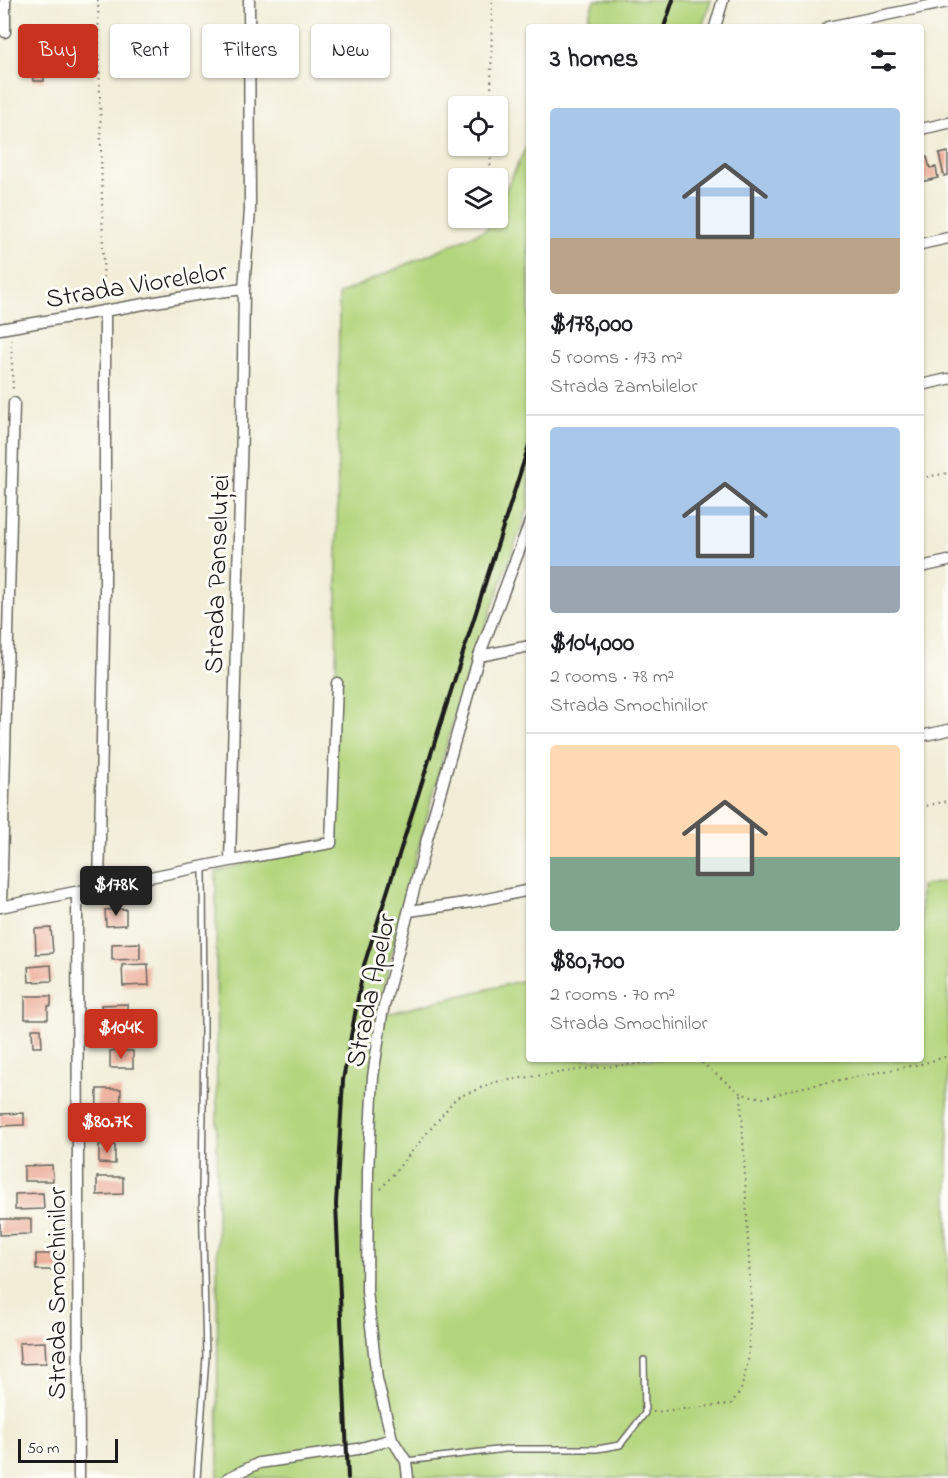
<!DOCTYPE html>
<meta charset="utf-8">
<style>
body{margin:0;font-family:"Indie Flower",sans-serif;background:#f2f2f2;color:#202124;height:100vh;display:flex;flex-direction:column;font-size:22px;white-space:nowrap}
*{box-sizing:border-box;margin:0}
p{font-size:20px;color:#757577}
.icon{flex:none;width:33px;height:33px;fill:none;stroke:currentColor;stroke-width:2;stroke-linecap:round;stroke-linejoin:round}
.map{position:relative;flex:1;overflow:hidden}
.sheet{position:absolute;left:526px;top:24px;width:398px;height:1038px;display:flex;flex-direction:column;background:#fff;border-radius:6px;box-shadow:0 2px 4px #0004}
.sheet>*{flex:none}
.hud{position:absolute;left:18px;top:24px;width:418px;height:54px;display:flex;gap:12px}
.controls{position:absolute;left:448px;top:96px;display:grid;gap:12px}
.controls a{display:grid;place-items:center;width:60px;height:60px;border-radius:6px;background:#fff;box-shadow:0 2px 4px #0004;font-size:30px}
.scale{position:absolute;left:18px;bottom:15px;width:100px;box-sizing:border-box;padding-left:6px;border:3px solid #1c1c1c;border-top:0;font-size:16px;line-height:21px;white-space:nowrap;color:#1c1c1c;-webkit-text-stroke:4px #fdfcf7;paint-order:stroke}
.price{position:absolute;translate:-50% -51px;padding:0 14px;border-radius:6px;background:#c8321e;color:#fff;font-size:20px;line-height:39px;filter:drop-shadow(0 2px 3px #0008)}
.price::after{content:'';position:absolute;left:50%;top:36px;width:18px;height:14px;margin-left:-9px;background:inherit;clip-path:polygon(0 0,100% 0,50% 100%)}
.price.current{background:#222;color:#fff}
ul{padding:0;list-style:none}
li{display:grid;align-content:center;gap:12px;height:318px;padding:0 24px}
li+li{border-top:2px solid #e0e0e0}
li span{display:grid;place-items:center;height:186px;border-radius:6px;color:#555}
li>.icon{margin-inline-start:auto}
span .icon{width:108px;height:108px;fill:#fffc;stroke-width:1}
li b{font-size:26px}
h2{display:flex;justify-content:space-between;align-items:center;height:72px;padding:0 24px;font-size:26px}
.chip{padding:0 21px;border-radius:6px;background:#fff;box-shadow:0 2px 4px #0004;font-size:21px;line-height:54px}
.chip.current{background:#c8321e;color:#fff}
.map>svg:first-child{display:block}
.green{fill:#b3d57d;stroke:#68784c;stroke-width:1.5}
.building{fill:#ecaa95}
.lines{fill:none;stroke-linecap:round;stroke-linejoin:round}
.service-casing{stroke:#67655d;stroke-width:8}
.minor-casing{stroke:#67655d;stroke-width:13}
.path{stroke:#67655d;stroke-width:2;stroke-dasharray:1.5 4.5;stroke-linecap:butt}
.service{stroke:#fff;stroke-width:5}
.minor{stroke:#fff;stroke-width:10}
.rail{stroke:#1c1c1c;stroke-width:4}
.labels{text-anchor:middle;stroke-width:6;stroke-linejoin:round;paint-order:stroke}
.street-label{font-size:27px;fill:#1c1c1c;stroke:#fdfcf7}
</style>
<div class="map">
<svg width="948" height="1478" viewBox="0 0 948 1478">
<rect width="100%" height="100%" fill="#fdfcf7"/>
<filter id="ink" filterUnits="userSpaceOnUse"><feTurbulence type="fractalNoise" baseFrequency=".0167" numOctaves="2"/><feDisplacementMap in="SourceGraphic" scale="12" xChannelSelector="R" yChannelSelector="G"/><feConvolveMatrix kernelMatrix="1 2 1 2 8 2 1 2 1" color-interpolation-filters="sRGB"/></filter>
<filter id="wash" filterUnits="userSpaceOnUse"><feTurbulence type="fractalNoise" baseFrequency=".008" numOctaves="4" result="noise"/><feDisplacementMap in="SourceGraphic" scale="24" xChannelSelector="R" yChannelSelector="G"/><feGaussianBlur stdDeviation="1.35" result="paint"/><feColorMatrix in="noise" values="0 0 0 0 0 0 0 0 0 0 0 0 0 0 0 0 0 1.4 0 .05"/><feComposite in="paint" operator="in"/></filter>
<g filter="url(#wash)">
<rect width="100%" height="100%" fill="#f1edd7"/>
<path class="green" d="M594,0H711L702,27H585Z
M529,141V506L459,699L398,923L378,1016L529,979L530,1059H921V886L948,881V1478H218L216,872L335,837L339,294L487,229L492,218H498V206Z"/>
<g id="blocks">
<path class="building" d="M32,47H43V56H47V71H44V81H33L32,74L29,73V64H25L24,57L32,56Z
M948,152V175L944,176L939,154Z
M927,157L930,168L936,167L938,178L921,182V159Z
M126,909V925L106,926L105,910Z
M51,928L53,953L36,954L35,929Z
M140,943V959L112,960V944Z
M148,964L149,985L123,986L122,965Z
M51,965L52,981L29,982L28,967Z
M25,996H51V1006H48V1019H25Z
M127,1004L128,1020H106V1017H101V1005Z
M109,1028H129L130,1043L110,1044Z
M32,1029H41L42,1047H33Z
M110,1051H133V1068H110Z
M97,1089H121L120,1131H96Z
M24,1113V1125L0,1126V1114Z
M99,1145H115V1164L99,1163Z
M52,1165L53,1181H24V1166Z
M97,1177H123V1194L97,1195Z
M43,1193L44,1209L15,1210V1194Z
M0,1219H31V1234L0,1235Z
M36,1254H62V1270H36Z
M45,1342L46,1363L20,1364L19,1343Z"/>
</g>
</g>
<g filter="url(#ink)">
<use href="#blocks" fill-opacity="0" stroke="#67655d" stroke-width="1.5"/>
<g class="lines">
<g class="service-casing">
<path id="service" d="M406,1461L505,1449H597L620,1445L645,1413L644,1360
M197,1478L206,1357L202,1191L204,1028L203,868"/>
</g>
<g class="minor-casing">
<path id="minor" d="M715,27L723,0
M828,27L948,2
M5,32V0
M921,129L948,123
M921,244L948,238
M0,329L202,294L244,289
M921,385L948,379
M921,567L948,561
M479,656L530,646
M921,736L948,730
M230,861L242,429L244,289L250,210L249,0
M99,889L105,591V311
M77,892L79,1478
M0,907L230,861L331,843L337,683
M1,907L14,403
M409,911L472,902L530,890
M228,1478L259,1463L358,1449L392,1439
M408,1478L406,1461L392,1439L377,1379L367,1291L368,1171L373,1077L382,1014L427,839L479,656L530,522"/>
</g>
<path class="path" d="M98,0L104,300
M491,106L492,0
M490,178L491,146
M11,339L13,391
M921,478L948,473
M921,807L948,801
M697,1059L741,1094L764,1098L794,1089L921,1064L948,1056
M381,1189L456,1098L495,1082L585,1069L682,1059
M653,1412L731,1404L741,1390L748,1362L751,1302L741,1094"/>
<use href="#service" class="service"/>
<use href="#minor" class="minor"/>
<path class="rail" d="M664,27L673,0
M348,1478L336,1204L343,1080L364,965L530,442"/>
</g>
</g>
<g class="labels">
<g class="street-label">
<text transform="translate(136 284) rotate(-9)" y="9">Strada Viorelelor</text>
<text transform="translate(216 574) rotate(-88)" y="9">Strada Panseluței</text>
<text transform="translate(370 990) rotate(-78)" y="9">Strada Apelor</text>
<text transform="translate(56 1293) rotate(-90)" y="9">Strada Smochinilor</text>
</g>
</g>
</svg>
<div class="controls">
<a><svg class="icon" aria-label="locate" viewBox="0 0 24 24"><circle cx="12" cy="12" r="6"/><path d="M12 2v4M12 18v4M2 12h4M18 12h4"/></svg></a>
<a><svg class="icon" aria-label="layers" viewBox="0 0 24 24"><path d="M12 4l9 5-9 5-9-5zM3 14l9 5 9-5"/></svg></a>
</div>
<div class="scale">50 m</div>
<b class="price current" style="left:116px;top:917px">$178K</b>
<b class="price" style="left:121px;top:1060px">$104K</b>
<b class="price" style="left:107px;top:1154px">$80.7K</b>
<div class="hud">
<a class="chip current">Buy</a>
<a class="chip">Rent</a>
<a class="chip">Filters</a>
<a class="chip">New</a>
</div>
<section class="sheet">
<h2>3 homes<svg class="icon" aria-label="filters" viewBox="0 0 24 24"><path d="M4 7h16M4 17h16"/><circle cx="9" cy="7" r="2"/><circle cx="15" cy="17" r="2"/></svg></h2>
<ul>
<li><span style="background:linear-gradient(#a9c7e8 70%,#b9a48a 0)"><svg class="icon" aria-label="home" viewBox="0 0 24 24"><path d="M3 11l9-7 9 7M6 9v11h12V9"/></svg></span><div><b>$178,000</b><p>5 rooms · 173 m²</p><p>Strada Zambilelor</p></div></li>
<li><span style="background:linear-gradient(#a9c7e8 75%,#9aa5b1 0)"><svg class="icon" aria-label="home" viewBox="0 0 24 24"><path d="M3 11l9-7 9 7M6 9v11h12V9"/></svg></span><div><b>$104,000</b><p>2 rooms · 78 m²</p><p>Strada Smochinilor</p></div></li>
<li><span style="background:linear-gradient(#ffd9b3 60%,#7fa58c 0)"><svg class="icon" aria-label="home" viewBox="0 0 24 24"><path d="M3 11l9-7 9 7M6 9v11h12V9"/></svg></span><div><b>$80,700</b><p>2 rooms · 70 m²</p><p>Strada Smochinilor</p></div></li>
</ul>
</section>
</div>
